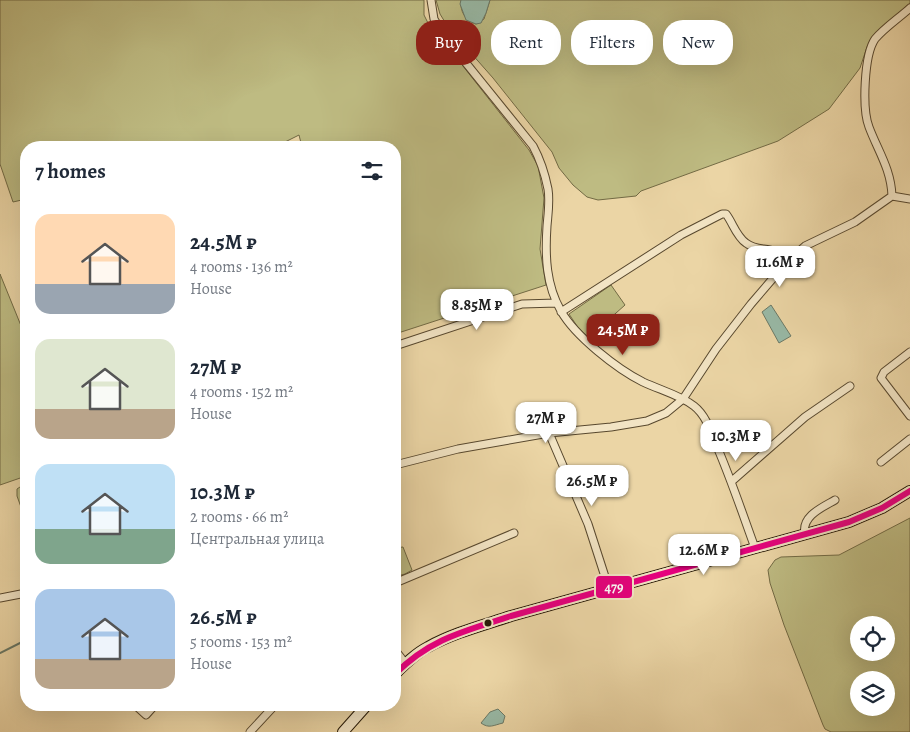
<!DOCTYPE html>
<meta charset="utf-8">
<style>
body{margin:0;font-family:Alegreya,serif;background:#f2f2f3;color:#1f2937;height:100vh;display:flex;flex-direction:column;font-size:19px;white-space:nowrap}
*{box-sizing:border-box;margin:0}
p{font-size:16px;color:#747a83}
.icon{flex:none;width:28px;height:28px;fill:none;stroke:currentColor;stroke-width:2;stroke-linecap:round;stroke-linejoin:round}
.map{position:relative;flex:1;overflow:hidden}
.panel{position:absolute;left:20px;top:141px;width:381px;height:570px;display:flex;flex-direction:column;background:#fff;border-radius:20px;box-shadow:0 5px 20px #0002}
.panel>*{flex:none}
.guide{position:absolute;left:416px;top:20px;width:419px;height:45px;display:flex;gap:10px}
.fabs{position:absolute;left:850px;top:616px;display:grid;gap:10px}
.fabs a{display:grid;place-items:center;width:45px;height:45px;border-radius:50%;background:#fff;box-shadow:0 5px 20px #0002;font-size:25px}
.price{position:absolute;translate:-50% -42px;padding:0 11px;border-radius:10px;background:#fff;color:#222;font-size:16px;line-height:32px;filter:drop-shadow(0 1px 2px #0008)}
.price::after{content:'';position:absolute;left:50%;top:30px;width:15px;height:11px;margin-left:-8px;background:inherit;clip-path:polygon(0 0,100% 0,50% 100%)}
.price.active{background:#8f2418;color:#fff}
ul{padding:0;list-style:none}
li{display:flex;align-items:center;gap:15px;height:125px;padding:0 15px}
li span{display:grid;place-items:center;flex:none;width:140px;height:100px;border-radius:15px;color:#555}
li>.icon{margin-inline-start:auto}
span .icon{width:60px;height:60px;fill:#fffc;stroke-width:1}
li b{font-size:21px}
h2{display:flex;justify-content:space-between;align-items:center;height:60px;padding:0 15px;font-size:21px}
.chip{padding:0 18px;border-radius:20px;background:#fff;box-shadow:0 5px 20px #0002;font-size:18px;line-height:45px}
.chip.active{background:#8f2418;color:#fff}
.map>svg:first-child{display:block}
.green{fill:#bebb82;stroke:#726a44;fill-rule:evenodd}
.water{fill:#98b9a6;stroke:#6b7966}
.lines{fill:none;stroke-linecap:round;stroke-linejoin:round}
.stream{stroke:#6b7966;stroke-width:2}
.street-casing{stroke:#58482e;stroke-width:9}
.secondary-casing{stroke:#271906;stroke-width:12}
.street{stroke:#f2e4c4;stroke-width:7}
.secondary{stroke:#f2e4c4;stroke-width:10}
.bus-1-casing{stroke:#f2e4c4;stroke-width:10}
.bus-1{stroke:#e5007d;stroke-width:6}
.bus-dot{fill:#271906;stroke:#f2e4c4;stroke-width:2}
.line-badge{stroke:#f2e4c4;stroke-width:2}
.badge-label{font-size:14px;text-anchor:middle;font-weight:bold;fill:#fff}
</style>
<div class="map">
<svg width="910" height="732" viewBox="0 0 910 732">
<rect width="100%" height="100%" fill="#ebd5a5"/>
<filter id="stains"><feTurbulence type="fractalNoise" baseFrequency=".004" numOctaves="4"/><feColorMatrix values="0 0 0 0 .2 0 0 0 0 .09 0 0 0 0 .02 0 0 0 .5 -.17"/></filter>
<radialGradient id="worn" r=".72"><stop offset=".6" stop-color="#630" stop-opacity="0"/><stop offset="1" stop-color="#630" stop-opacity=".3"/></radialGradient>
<path class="green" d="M0,0H424V15L431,29L459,61L529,150L538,166L544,198L540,249L546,285L395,334V148L302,147L299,135L275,147H218L214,144L210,148H26V199L13,202L0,164Z
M436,0H461C460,12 465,20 476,24L484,19L490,0H910V3L874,35L867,47L860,68L829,109L778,141L641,191L636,196L598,200L587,197L573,185L559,168L552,152L493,78L448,27L440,14Z
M0,274L26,338V476L0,485Z
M611,285L625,305L588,338L577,326L569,314Z
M26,483V521L17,496V489Z
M910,518V732H831L825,729L823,725L784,625L770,583L768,570L775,560L781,557L839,555ZM859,625H886V652H859ZM859,680H886V708H859Z
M403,547L412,570L405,574L397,576L395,569V548Z"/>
<path class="water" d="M461,0H490L486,13L481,23L476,24L466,20L460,4Z
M767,252L772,254L776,264L770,274L766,272L759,261L763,254Z
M771,305L791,336L779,343L762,312Z
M498,709L505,716L503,723C494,725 489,729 481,723L490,712Z"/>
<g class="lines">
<path class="stream" d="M0,653L26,640"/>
<g class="street-casing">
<path id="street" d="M431,0L434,19L445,37L533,146C540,159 545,174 548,189C550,201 548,214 547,226C545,256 546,285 561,311C575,336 617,369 643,382C660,390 680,395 694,406C707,416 712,435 718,449C732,482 743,515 755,548
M892,196C891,169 878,151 869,127C862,109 864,55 875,39C884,28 899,18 910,8
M561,312L681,235L722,214H726C733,223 736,236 746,243C760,254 773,243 787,262
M395,346L522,304L557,303
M910,352L884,372L881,378L910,416
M549,433L588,524L609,589
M881,462L910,439
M395,465L458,449L549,433L611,427L647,421L666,413L683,399L716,349L751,304L787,262L805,246L855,222L892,196L910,199
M732,481L805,417L850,386
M805,534C801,516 823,507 835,500
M395,583L514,533
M0,598L26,593
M395,650L405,663
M135,705L146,715L155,705
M250,732L275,705"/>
</g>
<g class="secondary-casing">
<path id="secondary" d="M395,674C405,664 416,653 428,647C453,633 484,625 511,616L849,522L882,508L910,491
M343,732L367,705"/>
</g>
<use href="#street" class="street"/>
<use href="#secondary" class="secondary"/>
<g class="bus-1-casing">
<path id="bus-1" d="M395,674C431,638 465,631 511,616L849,522L882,508L910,491"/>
</g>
<use href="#bus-1" class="bus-1"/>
</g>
<circle class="bus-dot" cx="488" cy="623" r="4.5"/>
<rect class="line-badge" x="595" y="575" width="38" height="24" rx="5" fill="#e5007d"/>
<g class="badge-label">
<text x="614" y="592">479</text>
</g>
<rect width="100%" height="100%" filter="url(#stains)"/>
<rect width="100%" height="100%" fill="url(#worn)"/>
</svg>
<div class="fabs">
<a><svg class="icon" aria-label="locate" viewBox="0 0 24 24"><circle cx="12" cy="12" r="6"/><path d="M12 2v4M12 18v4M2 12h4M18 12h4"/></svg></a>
<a><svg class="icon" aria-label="layers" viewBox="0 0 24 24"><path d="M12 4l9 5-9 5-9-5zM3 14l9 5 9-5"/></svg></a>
</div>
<b class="price" style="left:780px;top:288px">11.6M ₽</b>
<b class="price" style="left:477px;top:331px">8.85M ₽</b>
<b class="price active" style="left:623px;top:356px">24.5M ₽</b>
<b class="price" style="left:546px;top:444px">27M ₽</b>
<b class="price" style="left:736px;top:462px">10.3M ₽</b>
<b class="price" style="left:592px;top:507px">26.5M ₽</b>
<b class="price" style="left:704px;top:576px">12.6M ₽</b>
<div class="guide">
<a class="chip active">Buy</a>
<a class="chip">Rent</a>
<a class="chip">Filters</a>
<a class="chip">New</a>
</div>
<section class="panel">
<h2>7 homes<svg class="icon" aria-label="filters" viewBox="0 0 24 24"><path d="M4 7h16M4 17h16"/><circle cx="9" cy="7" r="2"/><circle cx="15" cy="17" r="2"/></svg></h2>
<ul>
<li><span style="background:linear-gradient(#ffd9b3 70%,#9aa5b1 0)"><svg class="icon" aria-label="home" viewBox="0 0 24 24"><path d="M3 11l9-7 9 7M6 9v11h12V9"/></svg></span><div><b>24.5M ₽</b><p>4 rooms · 136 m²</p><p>House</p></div></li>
<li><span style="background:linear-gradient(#dfe7d0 70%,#b9a48a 0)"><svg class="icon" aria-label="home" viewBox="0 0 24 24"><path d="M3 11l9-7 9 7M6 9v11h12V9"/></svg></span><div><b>27M ₽</b><p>4 rooms · 152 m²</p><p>House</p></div></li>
<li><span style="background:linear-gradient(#bfe0f5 65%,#7fa58c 0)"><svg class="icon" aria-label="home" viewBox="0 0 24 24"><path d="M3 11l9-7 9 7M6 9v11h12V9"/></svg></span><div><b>10.3M ₽</b><p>2 rooms · 66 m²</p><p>Центральная улица</p></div></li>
<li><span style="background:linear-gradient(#a9c7e8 70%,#b9a48a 0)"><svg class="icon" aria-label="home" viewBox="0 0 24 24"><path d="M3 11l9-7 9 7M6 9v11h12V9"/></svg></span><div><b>26.5M ₽</b><p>5 rooms · 153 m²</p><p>House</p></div></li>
</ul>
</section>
</div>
